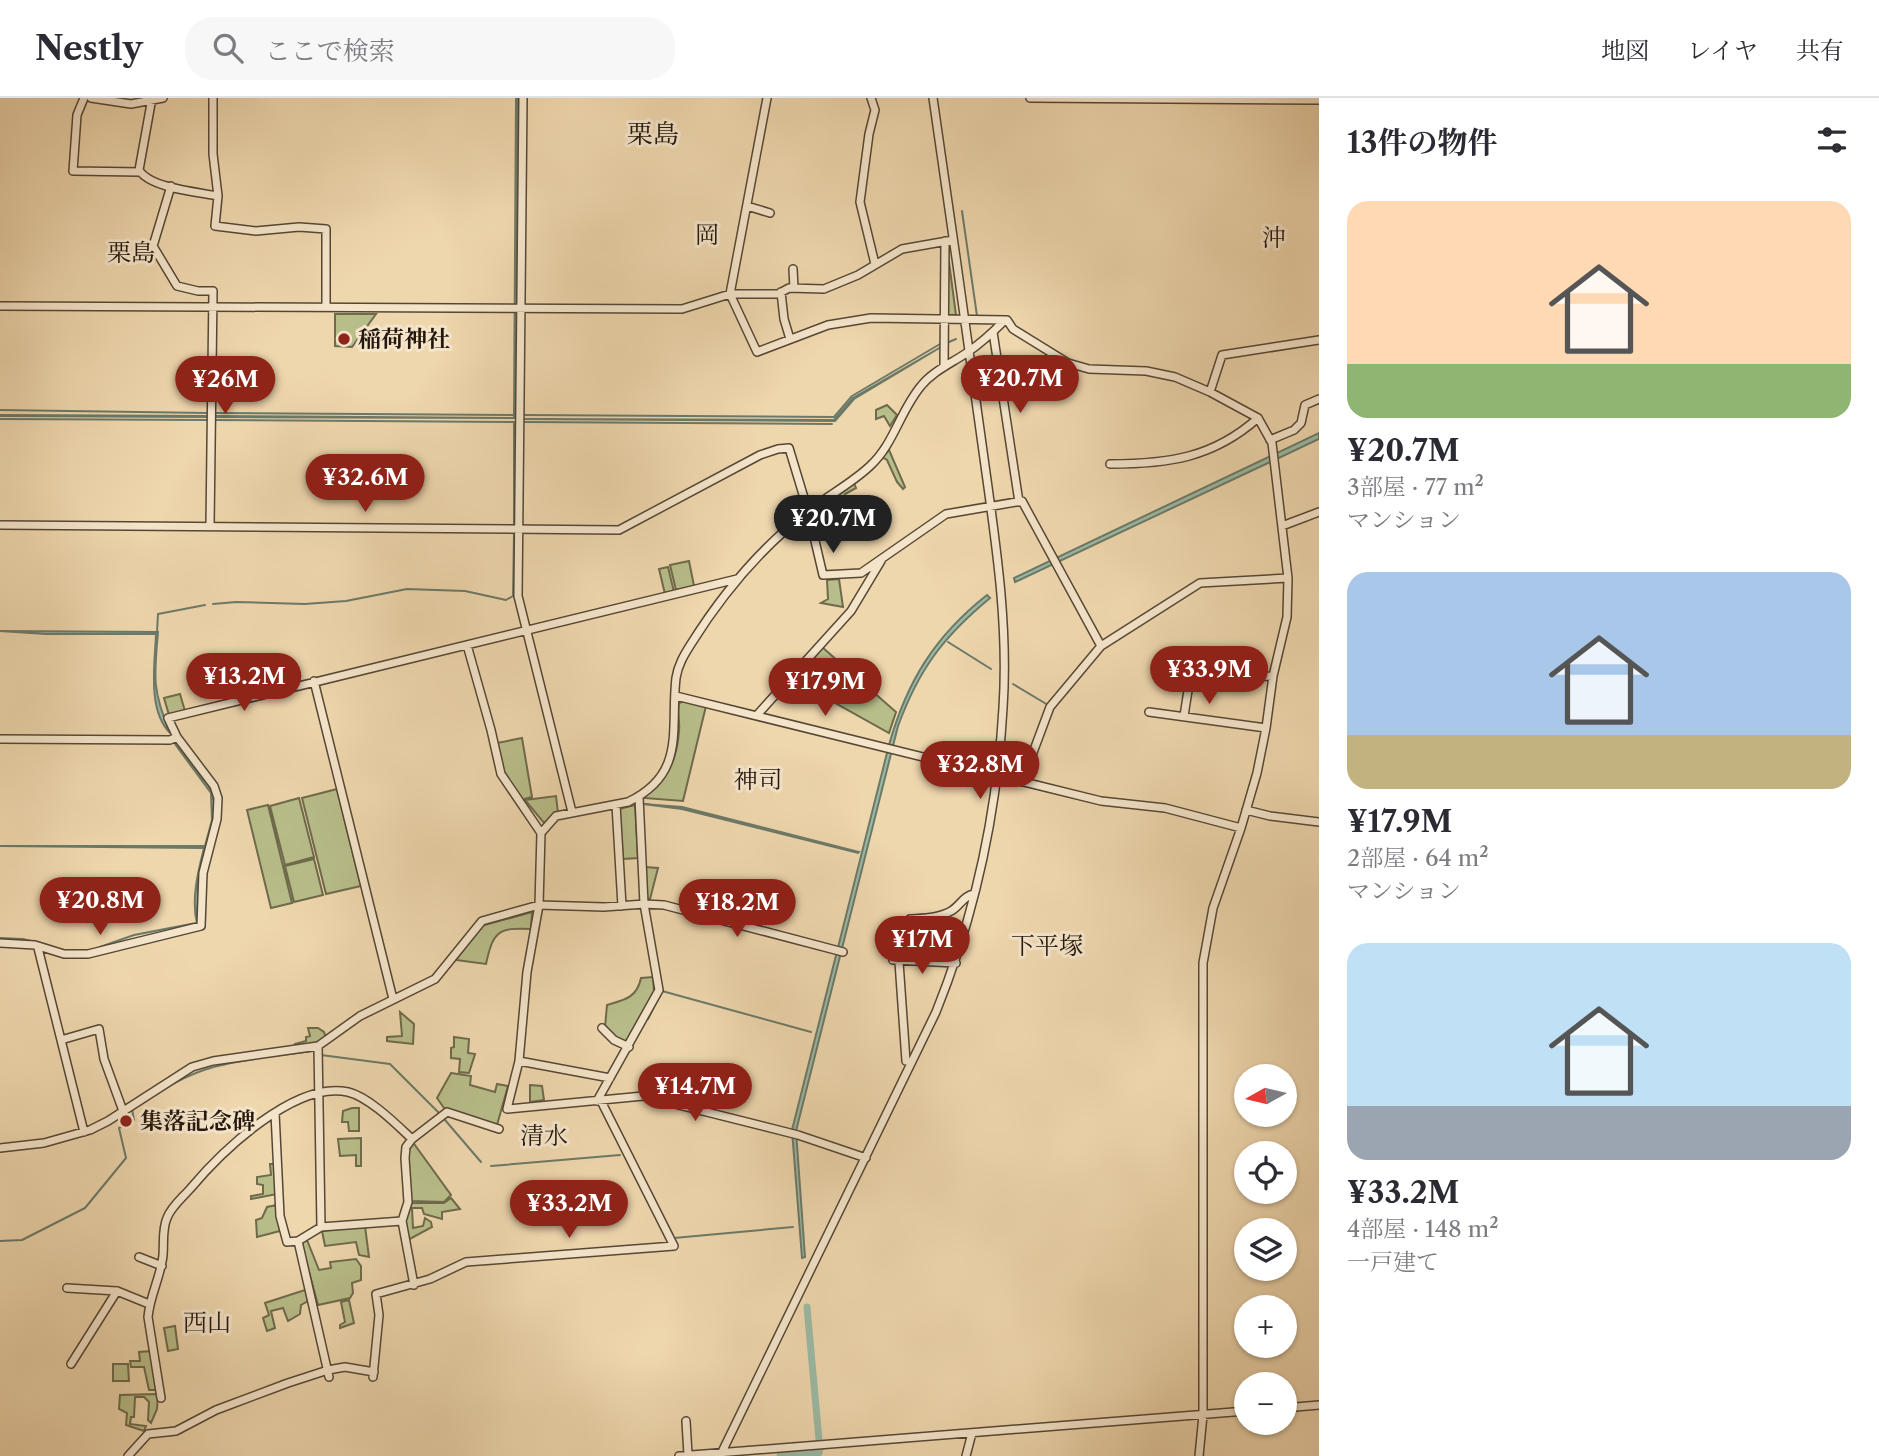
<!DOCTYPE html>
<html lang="ja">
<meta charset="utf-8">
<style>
body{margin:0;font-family:"Libre Caslon Text","Noto Serif JP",serif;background:#f7f7f7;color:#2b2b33;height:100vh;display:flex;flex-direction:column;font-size:26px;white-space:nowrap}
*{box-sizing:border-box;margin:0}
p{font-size:23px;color:#7c7c81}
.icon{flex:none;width:38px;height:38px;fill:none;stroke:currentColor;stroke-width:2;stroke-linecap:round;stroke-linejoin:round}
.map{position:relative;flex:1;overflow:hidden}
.panel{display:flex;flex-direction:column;background:#fff;width:560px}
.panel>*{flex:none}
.needle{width:46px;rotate:262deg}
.fabs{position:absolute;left:1234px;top:966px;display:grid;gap:14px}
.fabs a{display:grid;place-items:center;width:63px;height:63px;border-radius:50%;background:#fff;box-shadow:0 2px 5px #0004;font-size:35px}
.price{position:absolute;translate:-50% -60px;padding:0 16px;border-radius:24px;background:#8f2418;color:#fff;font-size:23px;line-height:46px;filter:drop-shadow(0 2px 4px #0008)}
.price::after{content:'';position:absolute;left:50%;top:42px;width:21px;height:16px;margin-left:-10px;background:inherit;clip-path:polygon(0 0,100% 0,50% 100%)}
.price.selected{background:#222;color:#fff}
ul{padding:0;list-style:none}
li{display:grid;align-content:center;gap:14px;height:371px;padding:0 28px}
li span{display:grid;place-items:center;height:217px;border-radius:21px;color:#555}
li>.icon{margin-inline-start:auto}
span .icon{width:126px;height:126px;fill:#fffc;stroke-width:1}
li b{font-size:30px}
h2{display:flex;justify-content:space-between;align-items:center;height:84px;padding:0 28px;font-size:30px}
header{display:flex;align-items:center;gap:42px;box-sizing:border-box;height:98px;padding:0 35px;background:#fff;border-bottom:2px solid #e1e1e2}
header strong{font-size:33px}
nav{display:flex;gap:38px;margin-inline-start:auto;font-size:24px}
.search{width:490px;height:63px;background:#f7f7f7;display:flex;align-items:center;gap:18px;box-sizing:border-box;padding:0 24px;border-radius:28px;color:#7c7c81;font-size:26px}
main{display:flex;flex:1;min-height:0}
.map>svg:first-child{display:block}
.green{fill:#b8be8a;stroke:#6e6a4c;stroke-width:2}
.water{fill:#9bbaa5;stroke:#6b7968;stroke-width:2}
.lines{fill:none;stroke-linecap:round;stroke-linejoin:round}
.stream{stroke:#6b7968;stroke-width:2}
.canal{stroke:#9bbaa5;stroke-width:7}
.minor-casing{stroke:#564735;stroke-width:10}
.minor{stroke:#f4e4ca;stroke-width:7}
.poi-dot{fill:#8f2418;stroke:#f4e4ca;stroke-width:2.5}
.labels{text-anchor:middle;stroke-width:6;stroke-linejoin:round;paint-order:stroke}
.poi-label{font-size:23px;font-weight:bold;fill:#24170d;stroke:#f4e4ca;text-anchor:start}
.neighbourhood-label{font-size:24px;fill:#24170d;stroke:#f4e4ca}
.quarter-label{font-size:26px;fill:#24170d;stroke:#f4e4ca}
</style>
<header>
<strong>Nestly</strong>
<div class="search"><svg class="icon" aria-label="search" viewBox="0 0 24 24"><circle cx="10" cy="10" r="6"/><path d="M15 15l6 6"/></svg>ここで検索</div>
<nav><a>地図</a><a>レイヤ</a><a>共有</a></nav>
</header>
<main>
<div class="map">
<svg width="1319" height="1358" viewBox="0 0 1319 1358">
<rect width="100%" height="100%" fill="#eed6ad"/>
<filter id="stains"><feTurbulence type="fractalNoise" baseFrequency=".00286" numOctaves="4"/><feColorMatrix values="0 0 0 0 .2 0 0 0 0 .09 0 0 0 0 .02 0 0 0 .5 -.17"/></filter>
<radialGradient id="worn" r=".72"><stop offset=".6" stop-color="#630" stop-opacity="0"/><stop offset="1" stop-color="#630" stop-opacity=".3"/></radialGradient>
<path class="green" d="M947,149L956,217H947Z
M335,216H376L352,249L335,248Z
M887,307L897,317L890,328L884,318L876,321V312Z
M889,352L905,389L903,391L897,384L887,362L882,359Z
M854,385L856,390L845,396V401L839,403V407L836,409L844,440L835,442C832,428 835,415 829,404Z
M689,463L694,488L676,492L670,467Z
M668,469L674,494L665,496L659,471Z
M839,481L843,509L821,505L828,501L827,482Z
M822,549L896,614L889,635L794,582Z
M180,596L185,613L169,617L164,600Z
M685,603L706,608L683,703L644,700C666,677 677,666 679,633C680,623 677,614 679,605Z
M522,640L532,699L521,702L506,683L497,645Z
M337,691L361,788L326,796L302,700Z
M556,698L558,715L544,725L525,702Z
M299,700L314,759L285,767L270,708Z
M268,707L292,805L271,810L247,712Z
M635,707L638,760L623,761L619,711Z
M314,761L323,797L294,804L285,768Z
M645,769L658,770L650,801H647Z
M532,814L531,831C498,829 493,834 486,866L456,862L481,828Z
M653,879L654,894L626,944L614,939L605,929L607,907C624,902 637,900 641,880Z
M400,914L414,926L413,946L387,943V939L402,938Z
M308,930H318L324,934L326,940L317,947L296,949L295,946L306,943V939L310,938Z
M454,939L469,941L468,955L475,956L469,975L459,974L460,961L451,960V950L454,949Z
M451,975L471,978L470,987L495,994L497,986L508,988L497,1027L446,1013L437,1000Z
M530,987L542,988L544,1002L530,1004Z
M352,1010H359V1033H349L348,1024H342L343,1013Z
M361,1040V1068H356V1057L340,1058L338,1041Z
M412,1043L451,1097L444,1104L410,1103L408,1050Z
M270,1066H276L277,1096L251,1101V1098L263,1096V1087L257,1086V1079L271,1077Z
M451,1100L460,1111L442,1114V1121L424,1116L422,1110H412L413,1130L423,1128L425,1120L431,1124L432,1129L408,1142L404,1124L410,1105H444Z
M277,1107L280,1133L257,1139L256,1122L262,1120L267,1109Z
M365,1128L369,1159L359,1157L356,1144L325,1148L322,1133Z
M307,1142L319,1172L331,1170L330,1164L356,1161L361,1168V1182L352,1185L353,1195L350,1200L318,1207L301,1144Z
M308,1191L310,1202L301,1207L300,1216L288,1223L283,1210L271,1213L275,1230L267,1233L263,1220L269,1217L265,1205Z
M349,1202L354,1225L340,1230V1227L345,1224L341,1204Z
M175,1228L178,1251L168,1253L164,1230Z
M151,1253L157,1292H149L144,1269H131L130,1263H140L139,1254Z
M113,1266H128L129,1283H113Z
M158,1296L157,1311L151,1325L148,1322L149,1304L144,1299H135L134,1319H131L130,1326L146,1328L144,1333L126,1327L127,1315L119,1311L120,1297Z"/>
<path class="water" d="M516,0H518L515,318H514Z
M941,249L854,301L835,323L523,321L834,322L853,300Z
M0,317L208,318V319L0,318Z
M214,318L517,320L214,319Z
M1319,335V341L1015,484L1014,480Z
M987,497L990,500C943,539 919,571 898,628L796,1033L805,1159L802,1160L792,1032L889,647C907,583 935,538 987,497Z
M0,533L158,534C154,579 152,592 170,635C147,612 155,565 156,536H46Z
M175,646L209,688L214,703L213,723L198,776L197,825C191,801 198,774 204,750L0,748H205L212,722L211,695Z
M643,706L682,709L859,754L858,755L682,711Z"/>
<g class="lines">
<path class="stream" d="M962,113L977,218
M949,244L956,241
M0,312L207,315
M215,315L515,317
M524,317L834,319L852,298L940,246
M0,321L208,322
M215,322L514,324V427
M525,324L832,326
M213,506L236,504L305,506L346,503L407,491L465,493L506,502L513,498L514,436
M157,534L158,516L205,507
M948,544L991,571
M1013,586L1048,607
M0,840L23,841L47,847
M100,849L134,837L196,825
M648,921L662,893L811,934
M321,957L390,966L439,1015
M272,958L313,953
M160,993C196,972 212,968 253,961
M445,1022L481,1064
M491,1068L620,1057
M674,1140L793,1129
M0,1143L22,1142L85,1110L126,1060L119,1030L134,1022L132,1011"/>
<path class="canal" d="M807,1209L819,1342
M780,1358L819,1355L820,1351"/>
<g class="minor-casing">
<path id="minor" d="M84,0L77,17L73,73L140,74
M91,0L131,6L163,0
M152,0L139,72C150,90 197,94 218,98
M213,0V56L218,98L215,128L256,133L299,129L326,131V209
M523,0L518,498L572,714
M767,0L730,196L757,254L828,227L871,220L1007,222L1013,231L1068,265L1089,271L1146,273L1175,279L1210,294L1258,320L1272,345L1288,480L1287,519L1273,578L1266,630L1257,675L1241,730L1213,810L1203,865V1317L1199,1358
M871,0L875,12L869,36L860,104L875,166
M1030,0L1319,2
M171,88L153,148L177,188L198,193H213L210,428
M747,108L770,115
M793,171L794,190
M781,194L784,221L790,241
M0,208L682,211L730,196H778L789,190L824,191L858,177L902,151L953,142
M993,234L1019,404
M944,269L945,143
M1210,294L1222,257L1319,242
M1270,342L1294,332L1301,325L1305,307L1319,301
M1110,366C1168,366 1213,360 1258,320
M0,427L619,432L760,357L778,351L789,350L808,413L823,477L861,475L946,416L1022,403L1101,548
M1282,428L1319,414
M467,547L491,632L501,676L541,735
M1173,582L1273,578
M314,583L393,901
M676,598L1101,703L1165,710L1241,730
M1149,614L1266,630
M757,617L851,513L881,463
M1184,618L1190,580
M0,641L170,642L177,639
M1022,684L1050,609L1101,548L1200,485L1288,480
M616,707L622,808
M1246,712L1270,718L1319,724
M0,845L35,847L64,856H88L201,828L203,775L217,721L218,700L214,688L177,639L168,620L737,481
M38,850L84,1034
M893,862L956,865
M602,930L614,942L629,949
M61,942L99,931L104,961L123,1013
M318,948L321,1129
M519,963L610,980
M906,963L899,864L910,821C924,820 939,820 951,813C960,808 963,798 974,796
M597,1003L659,892L644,806L639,699
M275,1015L280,1118L287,1144L298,1143L321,1129L402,1123
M0,1050L44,1045L90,1032L108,1023L192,969L213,963L318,948L360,918L435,881L482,823L539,807L604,809L644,806L664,807L843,854
M866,1060L798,1037L643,998L507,1011L519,963L527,874L539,807L541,735L556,718L628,704C687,676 670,631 676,580C678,567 684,557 691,546C723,495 761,449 810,412C829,397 852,385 870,368C894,346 900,313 921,288C933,273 952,265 968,254C981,245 993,234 1004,223
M298,1143L329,1279
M139,1159L162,1168
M414,1187L402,1123L408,1104L405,1060L406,1049L412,1041L447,1014L499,1031
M67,1190L117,1193L149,1206
M71,1266L117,1193
M373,1279L379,1217L376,1196L430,1181L466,1164L674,1148L601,1003
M161,1300L148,1219C150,1197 161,1178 163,1157C164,1145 162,1131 167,1120C171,1109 182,1100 190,1091C221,1054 295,982 348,994C369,999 396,1026 412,1041
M1284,1310L1319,1307
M686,1323L688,1357
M128,1358L148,1336L176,1333L216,1312L288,1285L328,1272L345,1269L374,1274
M679,1358L1246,1313
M720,1358L936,914C975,817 997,715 1003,610C1009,522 994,434 982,346C966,231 950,115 933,0
M966,1358L972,1335"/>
</g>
<use href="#minor" class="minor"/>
</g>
<g class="poi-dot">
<circle cx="344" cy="241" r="7"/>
<circle cx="126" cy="1023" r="7"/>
</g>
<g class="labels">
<g class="poi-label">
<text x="358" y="249">稲荷神社</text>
<text x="140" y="1031">集落記念碑</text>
</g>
<g class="neighbourhood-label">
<text x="707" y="145">岡</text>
<text x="1274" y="148">沖</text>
<text x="131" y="163">栗島</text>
<text x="758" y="690">神司</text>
<text x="1047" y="856">下平塚</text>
<text x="544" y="1046">清水</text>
<text x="207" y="1233">西山</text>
</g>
<g class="quarter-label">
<text x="653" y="45">栗島</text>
</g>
</g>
<rect width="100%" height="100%" filter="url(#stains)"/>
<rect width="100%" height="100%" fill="url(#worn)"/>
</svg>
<div class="fabs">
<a><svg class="needle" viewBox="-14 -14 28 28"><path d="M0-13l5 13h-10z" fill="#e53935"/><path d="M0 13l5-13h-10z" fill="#7c7c81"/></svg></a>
<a><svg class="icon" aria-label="locate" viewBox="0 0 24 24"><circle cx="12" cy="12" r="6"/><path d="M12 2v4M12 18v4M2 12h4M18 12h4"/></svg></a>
<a><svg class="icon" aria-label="layers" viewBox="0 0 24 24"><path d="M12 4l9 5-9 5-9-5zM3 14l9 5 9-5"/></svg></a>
<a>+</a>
<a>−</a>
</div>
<b class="price" style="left:1020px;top:317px">¥20.7M</b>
<b class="price" style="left:225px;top:318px">¥26M</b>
<b class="price" style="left:365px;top:416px">¥32.6M</b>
<b class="price selected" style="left:833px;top:457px">¥20.7M</b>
<b class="price" style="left:1209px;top:608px">¥33.9M</b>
<b class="price" style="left:244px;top:615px">¥13.2M</b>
<b class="price" style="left:825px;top:620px">¥17.9M</b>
<b class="price" style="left:980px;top:703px">¥32.8M</b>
<b class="price" style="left:100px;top:839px">¥20.8M</b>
<b class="price" style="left:737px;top:841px">¥18.2M</b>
<b class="price" style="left:922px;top:878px">¥17M</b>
<b class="price" style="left:695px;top:1025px">¥14.7M</b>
<b class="price" style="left:569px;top:1142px">¥33.2M</b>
</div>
<section class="panel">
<h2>13件の物件<svg class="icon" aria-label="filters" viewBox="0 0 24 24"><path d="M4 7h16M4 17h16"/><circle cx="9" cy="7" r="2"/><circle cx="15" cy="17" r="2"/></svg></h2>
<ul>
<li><span style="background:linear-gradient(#ffd9b3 75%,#8fb573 0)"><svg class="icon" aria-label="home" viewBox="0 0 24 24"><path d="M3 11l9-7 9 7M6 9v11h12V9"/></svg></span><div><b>¥20.7M</b><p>3部屋 · 77 m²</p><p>マンション</p></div></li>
<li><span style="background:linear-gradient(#a9c7e8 75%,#c2b280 0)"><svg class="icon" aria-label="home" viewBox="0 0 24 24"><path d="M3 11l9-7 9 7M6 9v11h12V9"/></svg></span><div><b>¥17.9M</b><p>2部屋 · 64 m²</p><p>マンション</p></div></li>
<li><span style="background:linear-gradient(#bfe0f5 75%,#9aa5b1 0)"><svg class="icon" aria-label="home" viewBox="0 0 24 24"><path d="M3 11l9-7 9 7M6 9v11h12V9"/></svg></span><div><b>¥33.2M</b><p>4部屋 · 148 m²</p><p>一戸建て</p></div></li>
</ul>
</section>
</main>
